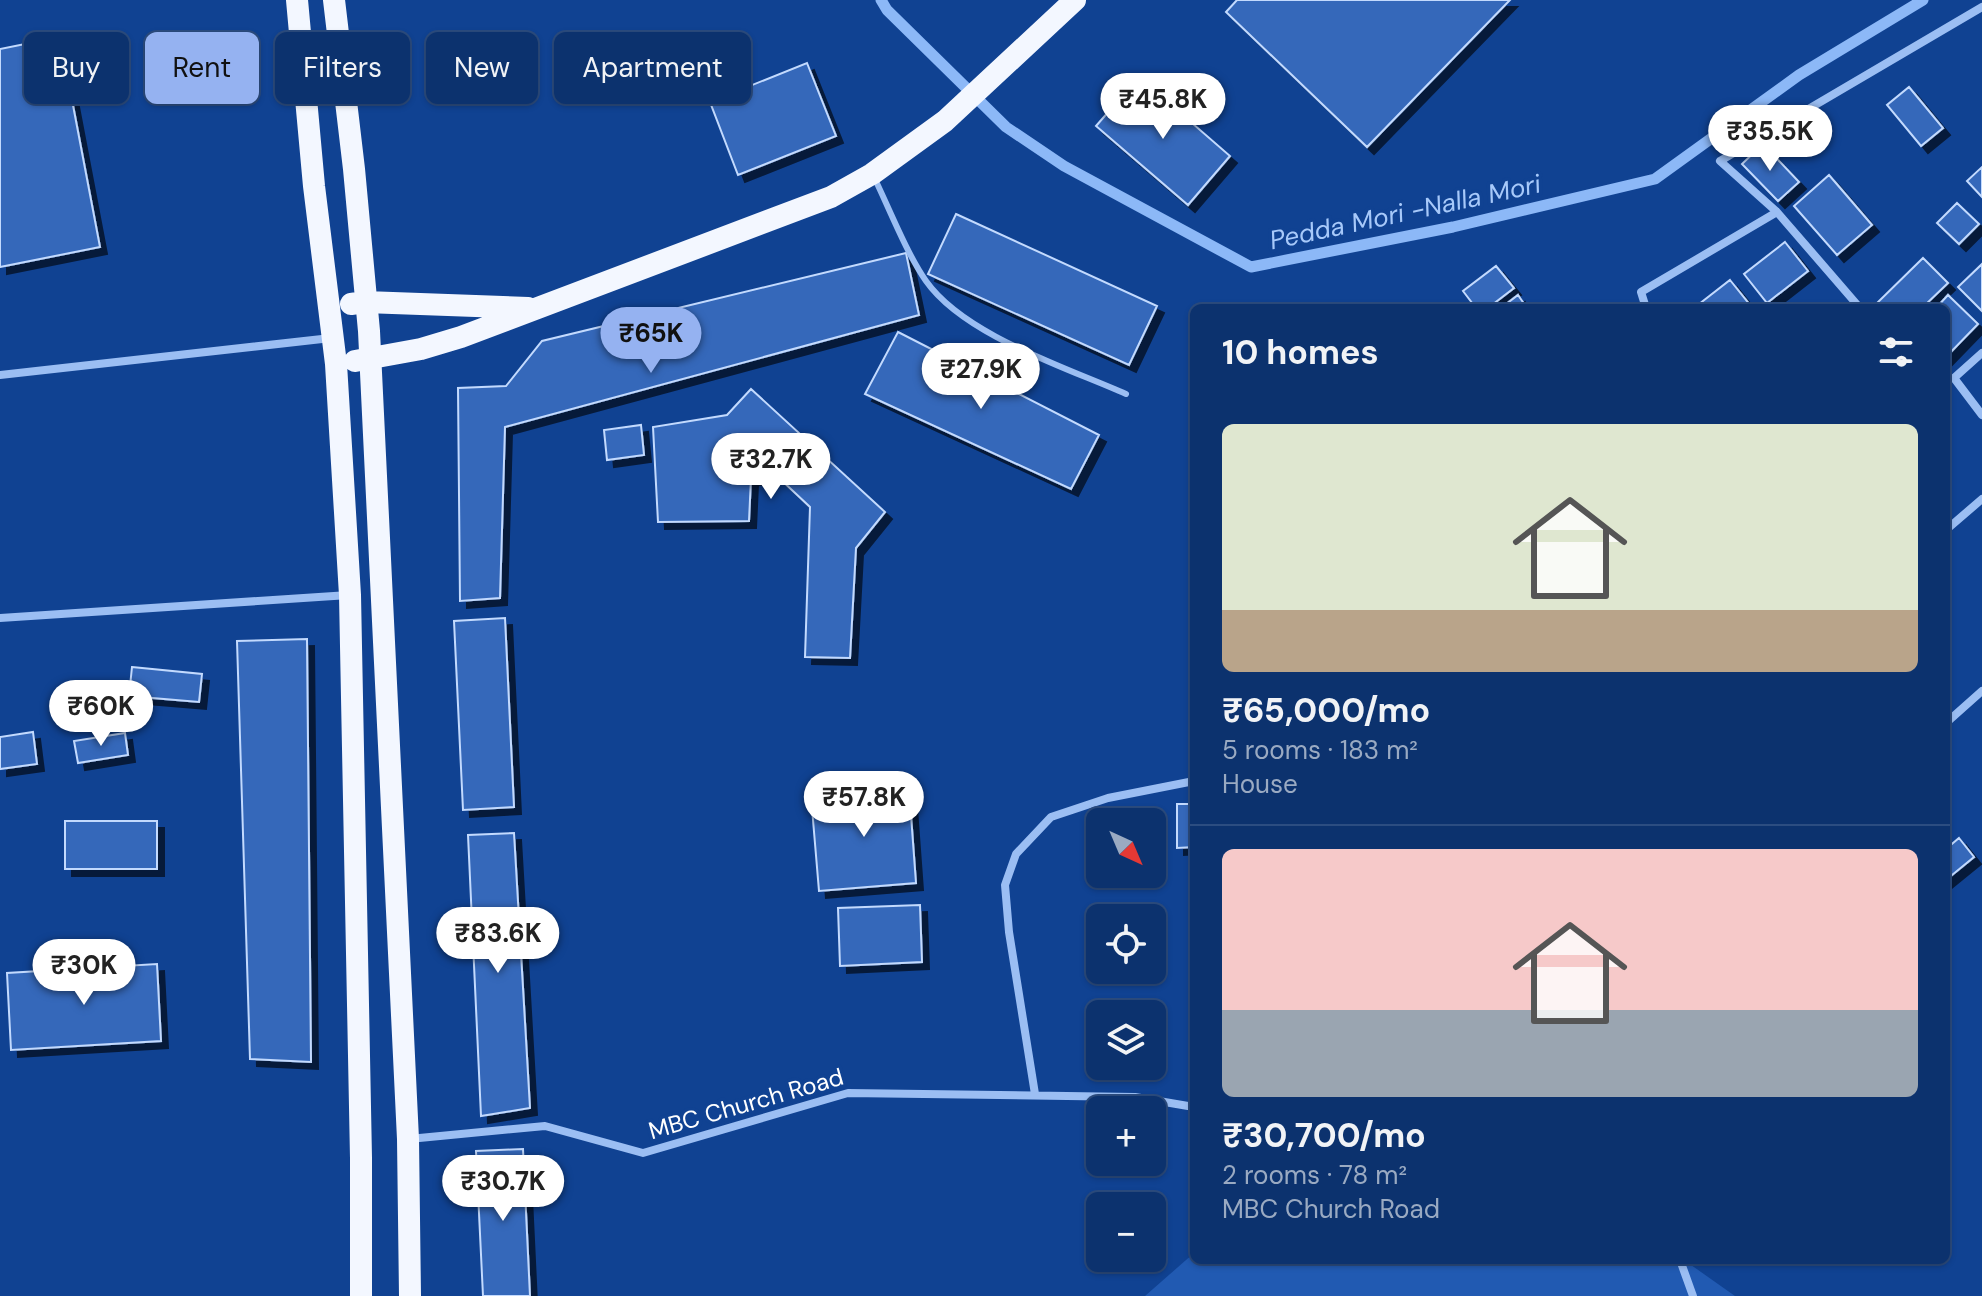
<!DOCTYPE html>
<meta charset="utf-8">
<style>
body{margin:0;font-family:"DM Sans",sans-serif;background:#153a73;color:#f1f3f6;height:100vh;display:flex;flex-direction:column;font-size:30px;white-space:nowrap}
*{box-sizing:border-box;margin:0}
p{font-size:26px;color:#9aaac2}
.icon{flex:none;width:44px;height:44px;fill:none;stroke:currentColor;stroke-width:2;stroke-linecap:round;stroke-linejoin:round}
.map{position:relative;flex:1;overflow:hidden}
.drawer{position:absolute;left:1190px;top:304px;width:760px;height:960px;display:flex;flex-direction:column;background:#0c326e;border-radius:12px;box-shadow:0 2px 6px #0004,0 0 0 2px #2c4d81}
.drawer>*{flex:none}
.guide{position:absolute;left:24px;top:32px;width:760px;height:72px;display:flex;gap:16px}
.needle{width:52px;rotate:136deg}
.tools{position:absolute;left:1086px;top:808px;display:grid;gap:16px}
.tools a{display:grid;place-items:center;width:80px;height:80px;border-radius:12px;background:#0c326e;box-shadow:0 2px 6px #0004,0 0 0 2px #2c4d81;font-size:40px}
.price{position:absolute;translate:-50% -68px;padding:0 18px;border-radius:28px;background:#fff;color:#222;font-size:26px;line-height:52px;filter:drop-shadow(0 2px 4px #0008)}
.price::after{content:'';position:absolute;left:50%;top:48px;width:24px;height:18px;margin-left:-12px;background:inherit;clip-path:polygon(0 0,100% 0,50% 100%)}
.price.on{background:#95b2f1;color:#111}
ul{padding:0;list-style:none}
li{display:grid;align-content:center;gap:16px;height:424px;padding:0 32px}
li+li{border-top:2px solid #2c4d81}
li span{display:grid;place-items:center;height:248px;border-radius:12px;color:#555}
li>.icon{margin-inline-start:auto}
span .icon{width:144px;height:144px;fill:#fffc;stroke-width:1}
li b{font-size:34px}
h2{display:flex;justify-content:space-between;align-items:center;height:96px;padding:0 32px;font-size:34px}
.tag{padding:0 28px;border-radius:12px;background:#0c326e;box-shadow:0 2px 6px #0004,0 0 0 2px #2c4d81;font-size:28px;line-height:72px}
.tag.on{background:#95b2f1;color:#111}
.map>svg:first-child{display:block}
.green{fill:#215ab2}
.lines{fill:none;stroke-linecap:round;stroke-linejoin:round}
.stream{stroke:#8cb8f7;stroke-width:11}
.building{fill:#3468ba;stroke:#c3dafe;stroke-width:2;filter:url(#shadow)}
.service{stroke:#9bbef3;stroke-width:6}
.minor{stroke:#9bbef3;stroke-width:8}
.trunk{stroke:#f3f7ff;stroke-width:22}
.labels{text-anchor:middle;stroke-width:7;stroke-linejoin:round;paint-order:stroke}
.street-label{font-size:24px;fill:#fff;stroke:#104292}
.water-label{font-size:26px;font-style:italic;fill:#a7c9fa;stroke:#104292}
</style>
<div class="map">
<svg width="1982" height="1296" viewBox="0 0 1982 1296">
<defs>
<filter id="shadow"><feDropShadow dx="7" dy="7" stdDeviation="0" flood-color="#0009"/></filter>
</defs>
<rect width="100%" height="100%" fill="#104292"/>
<path class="green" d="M1194,1253V1260H1684L1735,1296H1145Z"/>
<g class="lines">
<path class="stream" d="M881,0L887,10L1006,127L1064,166L1251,267L1453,227L1655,179L1799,75L1923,0"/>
</g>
<path class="building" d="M1237,0H1510L1367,147L1226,12Z
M60,37L100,247L0,267V49Z
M807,63L836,136L738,175L710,102Z
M1139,77L1230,156L1188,205L1096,126Z
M1909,87L1943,128L1921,146L1887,105Z
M1763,144L1799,182L1778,201L1742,164Z
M1982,167V197L1967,181Z
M1829,175L1872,225L1837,255L1794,206Z
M1957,203L1979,224L1959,244L1937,223Z
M956,214L1157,306L1129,365L928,274Z
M1785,242L1808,271L1767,303L1744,274Z
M906,253L919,315L505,427L500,598L460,601L458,388L506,386L542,341Z
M1923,258L1948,283L1922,308H1876L1874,306Z
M1982,264V311L1958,287Z
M1496,266L1514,288L1488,308H1476L1463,291Z
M1730,280L1750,305L1747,308H1694Z
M1518,295L1527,308H1501Z
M1948,295L1978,324L1946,357V308H1936Z
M898,332L1099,435L1071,489L865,394Z
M751,389L885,512L856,548L850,658L805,657L810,507L776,475L751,478L749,521L658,522L653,427L727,415Z
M641,425L644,455L607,460L604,430Z
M505,618L514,807L463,810L454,621Z
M307,639L311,1062L250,1059L237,641Z
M132,667L202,674L199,702L129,696Z
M33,732L37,764L0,769V737Z
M125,733L128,755L78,763L74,741Z
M909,788L916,883L819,891L811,796Z
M1177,804H1194V847L1177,848Z
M65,821H157V869H65Z
M514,833L530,1108L481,1116L468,835Z
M1959,838L1974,857L1946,880V849Z
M920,905L922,962L840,966L838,908Z
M157,964L161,1041L11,1050L7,973Z
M523,1149L530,1296H483L476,1151Z"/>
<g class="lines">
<path class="service" d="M874,177C889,208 907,254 926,281C964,335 1065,367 1126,394"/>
<path class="minor" d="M1646,308L1641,292L1777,212
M1860,308L1777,212L1720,161L1982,7
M1982,353L1954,378L1982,415
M0,375L331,338
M1946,530L1982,499
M0,618L349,595
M1946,723L1982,691
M1035,1094L1009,932L1005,885L1016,854L1051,817L1108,798L1194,781
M409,1139L545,1126L643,1153L848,1093L1135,1097L1194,1107
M1680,1260L1693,1296"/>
<path class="trunk" d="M297,0L314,186L336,364L350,595L361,1158V1296
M334,0L354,169L369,331L408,1139L410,1296
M351,304L365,302L528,308
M355,361L421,349L461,337L831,197L872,174L945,121L1075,0"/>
</g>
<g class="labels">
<g class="street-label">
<text transform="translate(746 1104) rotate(-16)" y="8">MBC Church Road</text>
</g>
<g class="water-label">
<text transform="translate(1405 212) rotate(-12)" y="9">Pedda Mori -Nalla Mori</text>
</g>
</g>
</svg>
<div class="tools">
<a><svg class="needle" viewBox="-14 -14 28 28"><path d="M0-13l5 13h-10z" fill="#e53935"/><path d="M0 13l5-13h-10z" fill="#9aaac2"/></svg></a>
<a><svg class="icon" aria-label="locate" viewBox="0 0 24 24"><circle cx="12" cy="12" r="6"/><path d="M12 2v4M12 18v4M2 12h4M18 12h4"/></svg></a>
<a><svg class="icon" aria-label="layers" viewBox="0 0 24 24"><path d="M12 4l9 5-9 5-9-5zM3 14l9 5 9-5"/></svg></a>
<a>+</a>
<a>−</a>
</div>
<b class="price" style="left:1163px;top:141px">₹45.8K</b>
<b class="price" style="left:1770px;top:173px">₹35.5K</b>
<b class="price on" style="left:651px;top:375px">₹65K</b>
<b class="price" style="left:981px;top:411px">₹27.9K</b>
<b class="price" style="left:771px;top:501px">₹32.7K</b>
<b class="price" style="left:101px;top:748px">₹60K</b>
<b class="price" style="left:864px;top:839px">₹57.8K</b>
<b class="price" style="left:498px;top:975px">₹83.6K</b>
<b class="price" style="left:84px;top:1007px">₹30K</b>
<b class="price" style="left:503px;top:1223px">₹30.7K</b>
<div class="guide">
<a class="tag">Buy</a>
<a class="tag on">Rent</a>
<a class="tag">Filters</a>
<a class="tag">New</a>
<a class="tag">Apartment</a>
</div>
<section class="drawer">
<h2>10 homes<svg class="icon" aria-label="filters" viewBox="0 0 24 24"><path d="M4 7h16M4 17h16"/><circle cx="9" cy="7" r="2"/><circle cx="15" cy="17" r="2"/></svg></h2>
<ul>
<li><span style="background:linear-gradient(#dfe7d0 75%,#b9a48a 0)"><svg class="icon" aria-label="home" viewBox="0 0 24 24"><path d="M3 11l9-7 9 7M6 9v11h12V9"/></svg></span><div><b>₹65,000/mo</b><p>5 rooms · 183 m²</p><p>House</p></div></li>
<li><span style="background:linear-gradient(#f6c9c9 65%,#9aa5b1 0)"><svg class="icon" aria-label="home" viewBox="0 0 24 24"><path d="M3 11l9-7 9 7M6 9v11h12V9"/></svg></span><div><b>₹30,700/mo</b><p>2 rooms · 78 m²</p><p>MBC Church Road</p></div></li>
</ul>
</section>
</div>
